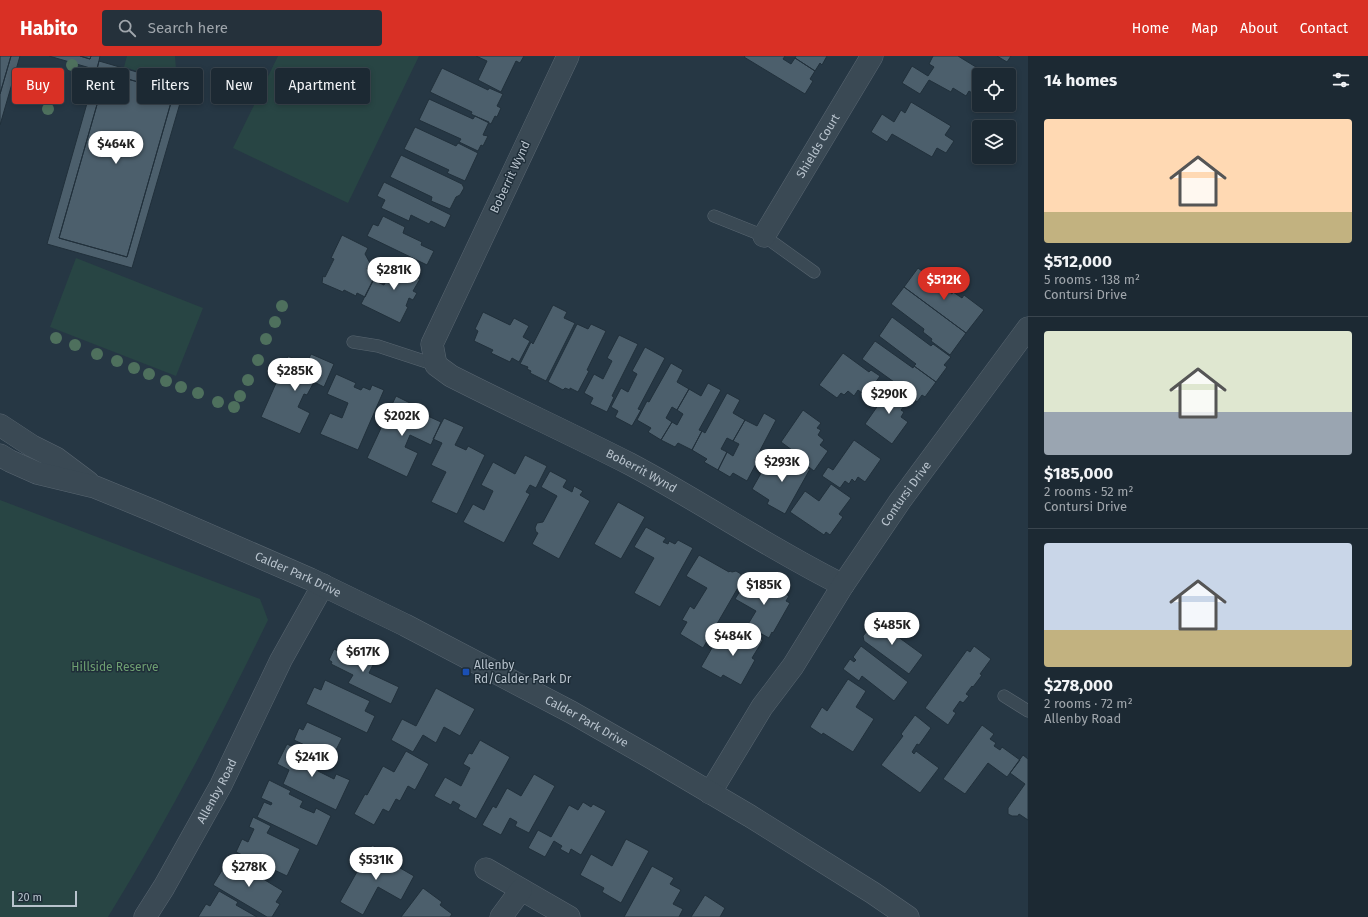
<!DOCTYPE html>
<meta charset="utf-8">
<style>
body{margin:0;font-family:"Fira Sans",sans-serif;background:#25313b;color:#f1f3f6;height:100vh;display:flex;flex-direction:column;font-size:15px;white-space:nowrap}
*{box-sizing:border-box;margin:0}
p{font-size:13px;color:#a0a6ac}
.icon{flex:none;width:22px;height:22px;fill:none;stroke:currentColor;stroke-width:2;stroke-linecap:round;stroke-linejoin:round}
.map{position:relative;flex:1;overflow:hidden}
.side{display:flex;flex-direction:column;background:#1c2933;width:340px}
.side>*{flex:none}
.banner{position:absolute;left:12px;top:12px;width:380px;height:36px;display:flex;gap:8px}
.tools{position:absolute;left:972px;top:12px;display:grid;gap:8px}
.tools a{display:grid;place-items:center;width:44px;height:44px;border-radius:4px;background:#1c2933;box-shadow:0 2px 6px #0003,0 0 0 1px #3a454e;font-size:20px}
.scale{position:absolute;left:12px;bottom:10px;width:65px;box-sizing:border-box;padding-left:4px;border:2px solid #b8c3cd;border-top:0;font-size:11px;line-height:14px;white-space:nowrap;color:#b8c3cd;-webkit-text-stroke:3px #1f2e39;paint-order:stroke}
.price{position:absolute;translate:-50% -34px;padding:0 9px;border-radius:14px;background:#fff;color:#222;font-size:13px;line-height:26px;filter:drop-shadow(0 1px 2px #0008)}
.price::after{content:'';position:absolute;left:50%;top:24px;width:12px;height:9px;margin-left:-6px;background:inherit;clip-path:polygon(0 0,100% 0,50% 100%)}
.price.selected{background:#d93025;color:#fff}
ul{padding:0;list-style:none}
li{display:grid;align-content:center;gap:8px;height:212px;padding:0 16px}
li+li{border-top:1px solid #3a454e}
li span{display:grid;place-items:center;height:124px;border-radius:4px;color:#555}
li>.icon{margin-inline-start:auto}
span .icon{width:72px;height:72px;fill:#fffc;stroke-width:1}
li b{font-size:17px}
h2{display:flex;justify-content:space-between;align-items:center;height:48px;padding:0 16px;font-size:17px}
.chip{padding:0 14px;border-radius:4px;background:#1c2933;box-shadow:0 2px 6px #0003,0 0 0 1px #3a454e;font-size:14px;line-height:36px}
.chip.selected{background:#d93025;color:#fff}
header{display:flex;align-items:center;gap:24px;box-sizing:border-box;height:56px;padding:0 20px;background:#d93025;color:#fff}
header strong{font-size:19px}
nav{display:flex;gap:22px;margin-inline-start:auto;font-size:14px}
.search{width:280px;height:36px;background:#25313b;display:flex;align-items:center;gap:10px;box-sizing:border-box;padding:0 14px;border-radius:4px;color:#a0a6ac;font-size:15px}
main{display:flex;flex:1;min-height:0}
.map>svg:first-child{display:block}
.green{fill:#284544}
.building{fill:#4c5f6c;stroke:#21303b;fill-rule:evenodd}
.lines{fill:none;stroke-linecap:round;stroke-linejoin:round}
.service-casing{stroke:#596671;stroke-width:13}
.minor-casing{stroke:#596671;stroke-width:23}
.tertiary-casing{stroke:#596671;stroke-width:23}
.service{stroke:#3a4954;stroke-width:12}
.minor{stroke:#3a4954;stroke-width:22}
.tertiary{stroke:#3a4954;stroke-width:22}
.tree{fill:#4e705d}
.transit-dot{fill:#1a4fb4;stroke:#1f2e39;stroke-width:1.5}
.labels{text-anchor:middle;stroke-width:3;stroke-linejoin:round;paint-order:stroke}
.street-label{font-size:12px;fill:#b8c3cd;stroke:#1f2e39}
.poi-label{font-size:12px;fill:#b8c3cd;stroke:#1f2e39;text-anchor:start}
.park-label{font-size:12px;fill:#6e9f71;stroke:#1f2e39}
</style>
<header>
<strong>Habito</strong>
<div class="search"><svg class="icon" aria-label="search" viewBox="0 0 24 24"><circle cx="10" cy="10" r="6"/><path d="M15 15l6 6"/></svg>Search here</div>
<nav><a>Home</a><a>Map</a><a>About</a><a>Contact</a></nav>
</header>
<main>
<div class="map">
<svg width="1028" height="861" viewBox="0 0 1028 861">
<rect width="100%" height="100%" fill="#263744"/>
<path class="green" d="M127,0H175L177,27L124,11Z
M278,0H419L348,147L233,92Z
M76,202L203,252L176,320L50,271Z
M0,444L260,543L268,564C219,665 167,765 108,861H0Z"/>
<path class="building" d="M0,0H11L0,38Z
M11,0H20L0,69V38Z
M49,0H80L90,3L91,0H100L97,14Z
M80,0H91L90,3Z
M476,0H524L520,7L516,5L501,36L478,24L487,5Z
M745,0H785L783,3L791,8L795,2L815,15L810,23L813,25L805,38L744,1Z
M796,0H827L822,9L820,7L815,15L795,2Z
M933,0H958L989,19H979V38L978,41L969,35L966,40L953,32L951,36L929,24L920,38L902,27L912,10L928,20L934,11L929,8Z
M997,0H1011L1007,6Z
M99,5L185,30L132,212L47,188ZM106,17L174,36L127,201L59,182Z
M442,12L488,34L489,32L503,38L497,50L501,52L497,61L495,60L491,68L471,58L472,56L430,36Z
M106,17L174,36L127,201L59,182Z
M429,43L473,63L475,60L489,66L483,79L488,80L483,90L481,89L478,95L459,86L461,83L419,64Z
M911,46L951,70L945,79L954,85L946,97L937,92L932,101L892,78L887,86L871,76L882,58L894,66L901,54L905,57Z
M415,71L456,90L458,87L478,97L465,125L447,117L449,114L404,93Z
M401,99L462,128L464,132L460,139L456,141L450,153L431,145L432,141L390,121Z
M384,126L451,159L445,172L431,165L429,168L411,159L409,165L381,152L385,144L377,140Z
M383,160L405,171L403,177L422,186L421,189L434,195L427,209L367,180L373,168L378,170Z
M342,179L368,192L365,198L370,207L367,213L377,217L365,241L357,237L356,240L344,234L343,236L322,227L323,220L325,221L334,203L331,202Z
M398,201L420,212L415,220L420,223L413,235L417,237L413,244L409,242L406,250L408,251L400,267L361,248L373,224L384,229Z
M918,212L952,238L953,236L962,242L964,239L984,254L966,277L904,231Z
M904,231L966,277L950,299L931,285L932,283L923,276L924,273L891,248Z
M553,249L567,256L564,262L575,267L546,325L530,317L531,315L527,313L528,311L520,308L531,286L533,288Z
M483,256L510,269L514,262L529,270L523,281L530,285L519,306L512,302L510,306L491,297L493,294L474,285L478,275L475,273Z
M892,261L931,290L933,288L951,301L944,309L947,311L936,326L914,310L916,308L879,280Z
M577,268L588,273L591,268L606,275L587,314L589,315L578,336L570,332V334L565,332L563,334L548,326Z
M619,279L638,288L612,340L614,341L607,356L590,348L593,342L584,337L594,318L603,323L612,305L607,302Z
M875,285L913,312L914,310L936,326L925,341L922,339L917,346L899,333L901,331L862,303Z
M645,291L665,302L638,353L641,354L632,370L615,361L618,355L611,351L621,332L628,336L637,318L632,315Z
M843,297L869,316L871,314L880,320L866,340L858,334L854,340L848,335L844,339L841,337L837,342L819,329Z
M311,298L334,308L324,331L314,326L307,339L304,338L298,351L310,357L300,378L261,361L288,300L303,307L301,311L304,313Z
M671,307L683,314L677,326L689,333L677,354L672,351L666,362L672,366L661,384L648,376L651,372L637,364L647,345L649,346Z
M336,318L356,327L354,331L361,334L363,331L370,334L372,329L384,334L358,394L320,378L330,357L342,362L348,347L327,338Z
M708,327L721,334L699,374L702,375L692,394L678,387L675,391L661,384L672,366L677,369L683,358L677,354L689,333L701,340Z
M889,327L906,340L902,346L905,349L901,354L904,356L901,361L908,366L892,388L865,368L886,338L883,336Z
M727,337L740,344L733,357L745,364L733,385L727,382L721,393L727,396L718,414L704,406L707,403L692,394L702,375L705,377Z
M396,340L410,347L408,351L441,366L431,389L410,379L405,391L418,397L407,421L367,402Z
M803,354L821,367L817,372L821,374L818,379L824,384L820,389L828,395L814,415L805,408L807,405L781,386Z
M764,357L776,364L755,404L757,406L747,425L733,417L730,421L718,414L727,396L733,400L739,388L733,385L745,364L757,370Z
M444,362L464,371L455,389L466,394L468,390L485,399L457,458L431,446L446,416L431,409L442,387L433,383Z
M854,384L881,403L865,426L858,421L855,426L852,423L849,428L845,425L840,432L822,420L828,411L833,414Z
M525,399L547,410L536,432L530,429L526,436L530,438L504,487L463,466L473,448L484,454L493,435L481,429L493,406L515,418Z
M783,399L810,413L785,458L767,448L769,444L752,433L764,412L773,417Z
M550,415L567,424L563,431L572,436L574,430L583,435L580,439L590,445L559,503L532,488L538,477L536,476L535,472L537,467L543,466L557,440L541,431Z
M831,428L851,442L839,458L843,461L830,479L826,476L824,479L790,456L805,435L819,445Z
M618,446L645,461L621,503L594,488Z
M646,471L666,482L663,486L668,488L669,485L675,488L678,484L693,492L660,551L634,537L654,502L634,491Z
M699,499L729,516L730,515L732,516L736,515L741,518V522L743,523L703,592L680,578L687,566L682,564L690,550L694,553L707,532L686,520Z
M748,522L767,532L769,529L789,540L786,545L790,547L773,577L772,576L769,582L747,570L756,555L735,543Z
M877,560L893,571L890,575L923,599L909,618L864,585L863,580L867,575L872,574L874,571L871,569Z
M742,572L763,584L752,602L755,604L741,629L723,619L721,622L701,611L716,585L730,592Z
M342,587L376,603L369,617L399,631L391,648L348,627L353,619L331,608L332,606L329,604L334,593L338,595Z
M861,590L908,626L894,645L862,620L859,625L843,613L850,603L854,606L856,604L853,601Z
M974,590L991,603L980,618L982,619L973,631L972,630L966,638L969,640L963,647L960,645L953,655L956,657L948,669L925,652L967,594L970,596Z
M848,623L866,635L856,651L874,663L853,696L823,677L822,679L810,671L822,651L827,655Z
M325,624L370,645L365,655L375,660L367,677L306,648L314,631L321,634Z
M436,632L475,653L460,680L444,671L436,687L423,679L413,696L391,684L402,663L416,670Z
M915,659L931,672L919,689L917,688L912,696L914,698L916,695L939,712L920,737L881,709L903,680L901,678Z
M307,666L342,682L332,702L294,684L299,672L303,674Z
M982,669L994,678L990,683L996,687L994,690L1000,694L1002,691L1020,704L1007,721L988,707L965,738L943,723Z
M480,684L510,701L476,763L458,753L460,749L453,745L451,749L434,740L445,721L461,730L470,712L463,708L469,697L472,698Z
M287,688L309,699L307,702L321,709L318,715L334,723L336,718L350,724L336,754L283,728L289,714L277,708Z
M406,695L429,708L415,734L408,730L400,745L396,743L389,756L383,753L374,769L354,758L365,738L367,739L383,710L394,716Z
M1023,699L1028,703V764L1019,758L1018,760H1012L1008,758V752L1025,728L1010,717Z
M534,718L555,730L529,777L515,770L517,766L510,762L501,779L482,769L493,750L496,752L507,732L521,740Z
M269,724L291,735L289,738L303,745L300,751L314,757L316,752L331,760L317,790L257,761L264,746L271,749L272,747L261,742Z
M583,746L591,751L593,748L606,755L581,799L571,793L569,798L560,793L562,790L554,785L545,801L528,792L538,774L551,781L569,749L578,754Z
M253,761L271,770L267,777L300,793L287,820L236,796L242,783L248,786L254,773L249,771Z
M626,783L649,795L621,847L602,836L604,832L580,819L591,798L612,810Z
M372,789L391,800L388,805L414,820L401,844L378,831L363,859L340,846Z
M236,800L258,813L255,818L283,835L276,846L280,848L272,861H267L213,829L224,811L228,814Z
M652,810L674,822L670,828L681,834L673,848L683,853L679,861H624Z
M423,832L442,846L440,849L452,858L450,861H401Z
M219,835L238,846L236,849L257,861H198L206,848L210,850Z
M705,839L725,852L720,861H691Z"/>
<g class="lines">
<g class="service-casing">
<path id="service" d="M714,160L764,180L814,216
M353,286L378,290L436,309
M1004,640L1028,655"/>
</g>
<g class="minor-casing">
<g id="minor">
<path id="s1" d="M568,0L432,288L436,309L451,320C510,350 571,378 630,408C702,446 770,493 843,529"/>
<path id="s2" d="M764,180L872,0"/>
<path id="s3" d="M710,737L762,651L793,610L843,529L900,445L1028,272"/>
<path d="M486,813L569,861"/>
<path id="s4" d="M145,861L164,831L221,729L281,604L323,529"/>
<path d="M501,861L521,834"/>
</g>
</g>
<g class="tertiary-casing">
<g id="tertiary">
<path d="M0,369L32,390L56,402L88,426"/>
<path id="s5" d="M0,399L10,405L37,417L95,431L156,456L310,523L405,569L571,656L650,701L750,760L873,837L908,861"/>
</g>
</g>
<use href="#service" class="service"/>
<use href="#minor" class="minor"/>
<use href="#tertiary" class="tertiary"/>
</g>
<g class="tree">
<circle cx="72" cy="9" r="6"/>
<circle cx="26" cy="35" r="6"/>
<circle cx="48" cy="53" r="6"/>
<circle cx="282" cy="250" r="6"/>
<circle cx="275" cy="266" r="6"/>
<circle cx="56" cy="282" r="6"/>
<circle cx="266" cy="283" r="6"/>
<circle cx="75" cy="289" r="6"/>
<circle cx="97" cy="298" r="6"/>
<circle cx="258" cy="304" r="6"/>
<circle cx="117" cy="305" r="6"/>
<circle cx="134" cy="312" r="6"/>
<circle cx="149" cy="318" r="6"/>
<circle cx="248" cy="324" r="6"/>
<circle cx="166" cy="325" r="6"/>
<circle cx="181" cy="331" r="6"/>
<circle cx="198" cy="337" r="6"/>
<circle cx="240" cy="340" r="6"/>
<circle cx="218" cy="346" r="6"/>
<circle cx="234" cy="351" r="6"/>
</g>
<rect class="transit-dot" x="462" y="612" width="8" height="8" rx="2"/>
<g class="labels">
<g class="street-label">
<text dy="4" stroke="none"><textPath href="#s2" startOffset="105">Shields Court</textPath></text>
<text transform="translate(510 121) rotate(-65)" y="4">Boberrit Wynd</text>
<text dy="4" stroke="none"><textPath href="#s1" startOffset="571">Boberrit Wynd</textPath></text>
<text dy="4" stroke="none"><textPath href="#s3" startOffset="358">Contursi Drive</textPath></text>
<text dy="4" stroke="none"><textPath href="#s5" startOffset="322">Calder Park Drive</textPath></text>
<text dy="4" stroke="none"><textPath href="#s5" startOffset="646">Calder Park Drive</textPath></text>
<text dy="4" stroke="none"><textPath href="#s4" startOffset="145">Allenby Road</textPath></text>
</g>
<g class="poi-label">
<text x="474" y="613">Allenby<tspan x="474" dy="14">Rd/Calder Park Dr</tspan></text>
</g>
<g class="park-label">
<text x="115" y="615">Hillside Reserve</text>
</g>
</g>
</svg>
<div class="tools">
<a><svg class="icon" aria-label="locate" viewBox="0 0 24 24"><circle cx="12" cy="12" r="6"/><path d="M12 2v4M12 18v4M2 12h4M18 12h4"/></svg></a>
<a><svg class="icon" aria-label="layers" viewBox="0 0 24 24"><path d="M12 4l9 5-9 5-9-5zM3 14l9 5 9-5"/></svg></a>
</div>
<div class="scale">20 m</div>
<b class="price" style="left:116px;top:109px">$464K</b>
<b class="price" style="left:394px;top:235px">$281K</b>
<b class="price selected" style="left:944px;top:245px">$512K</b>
<b class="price" style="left:295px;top:336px">$285K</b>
<b class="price" style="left:889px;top:359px">$290K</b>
<b class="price" style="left:402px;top:381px">$202K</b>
<b class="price" style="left:782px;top:427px">$293K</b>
<b class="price" style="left:764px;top:550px">$185K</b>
<b class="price" style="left:892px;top:590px">$485K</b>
<b class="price" style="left:733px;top:601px">$484K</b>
<b class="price" style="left:363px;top:617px">$617K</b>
<b class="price" style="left:312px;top:722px">$241K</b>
<b class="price" style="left:376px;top:825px">$531K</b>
<b class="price" style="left:249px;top:832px">$278K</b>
<div class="banner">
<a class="chip selected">Buy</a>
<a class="chip">Rent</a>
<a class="chip">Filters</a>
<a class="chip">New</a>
<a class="chip">Apartment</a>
</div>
</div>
<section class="side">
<h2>14 homes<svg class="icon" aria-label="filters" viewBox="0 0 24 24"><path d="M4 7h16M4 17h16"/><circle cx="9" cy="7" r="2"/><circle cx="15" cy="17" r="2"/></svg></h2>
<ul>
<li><span style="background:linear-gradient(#ffd9b3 75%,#c2b280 0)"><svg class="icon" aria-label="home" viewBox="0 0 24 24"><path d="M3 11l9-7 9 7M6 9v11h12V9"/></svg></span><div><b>$512,000</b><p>5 rooms · 138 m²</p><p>Contursi Drive</p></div></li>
<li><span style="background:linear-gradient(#dfe7d0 65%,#9aa5b1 0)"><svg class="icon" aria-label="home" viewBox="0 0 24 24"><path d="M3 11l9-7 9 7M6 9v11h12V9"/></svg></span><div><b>$185,000</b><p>2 rooms · 52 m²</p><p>Contursi Drive</p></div></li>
<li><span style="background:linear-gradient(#c9d6e8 70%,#c2b280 0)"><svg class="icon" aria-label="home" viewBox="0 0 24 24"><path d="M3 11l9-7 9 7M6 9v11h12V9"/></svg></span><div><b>$278,000</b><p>2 rooms · 72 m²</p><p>Allenby Road</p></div></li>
</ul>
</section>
</main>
